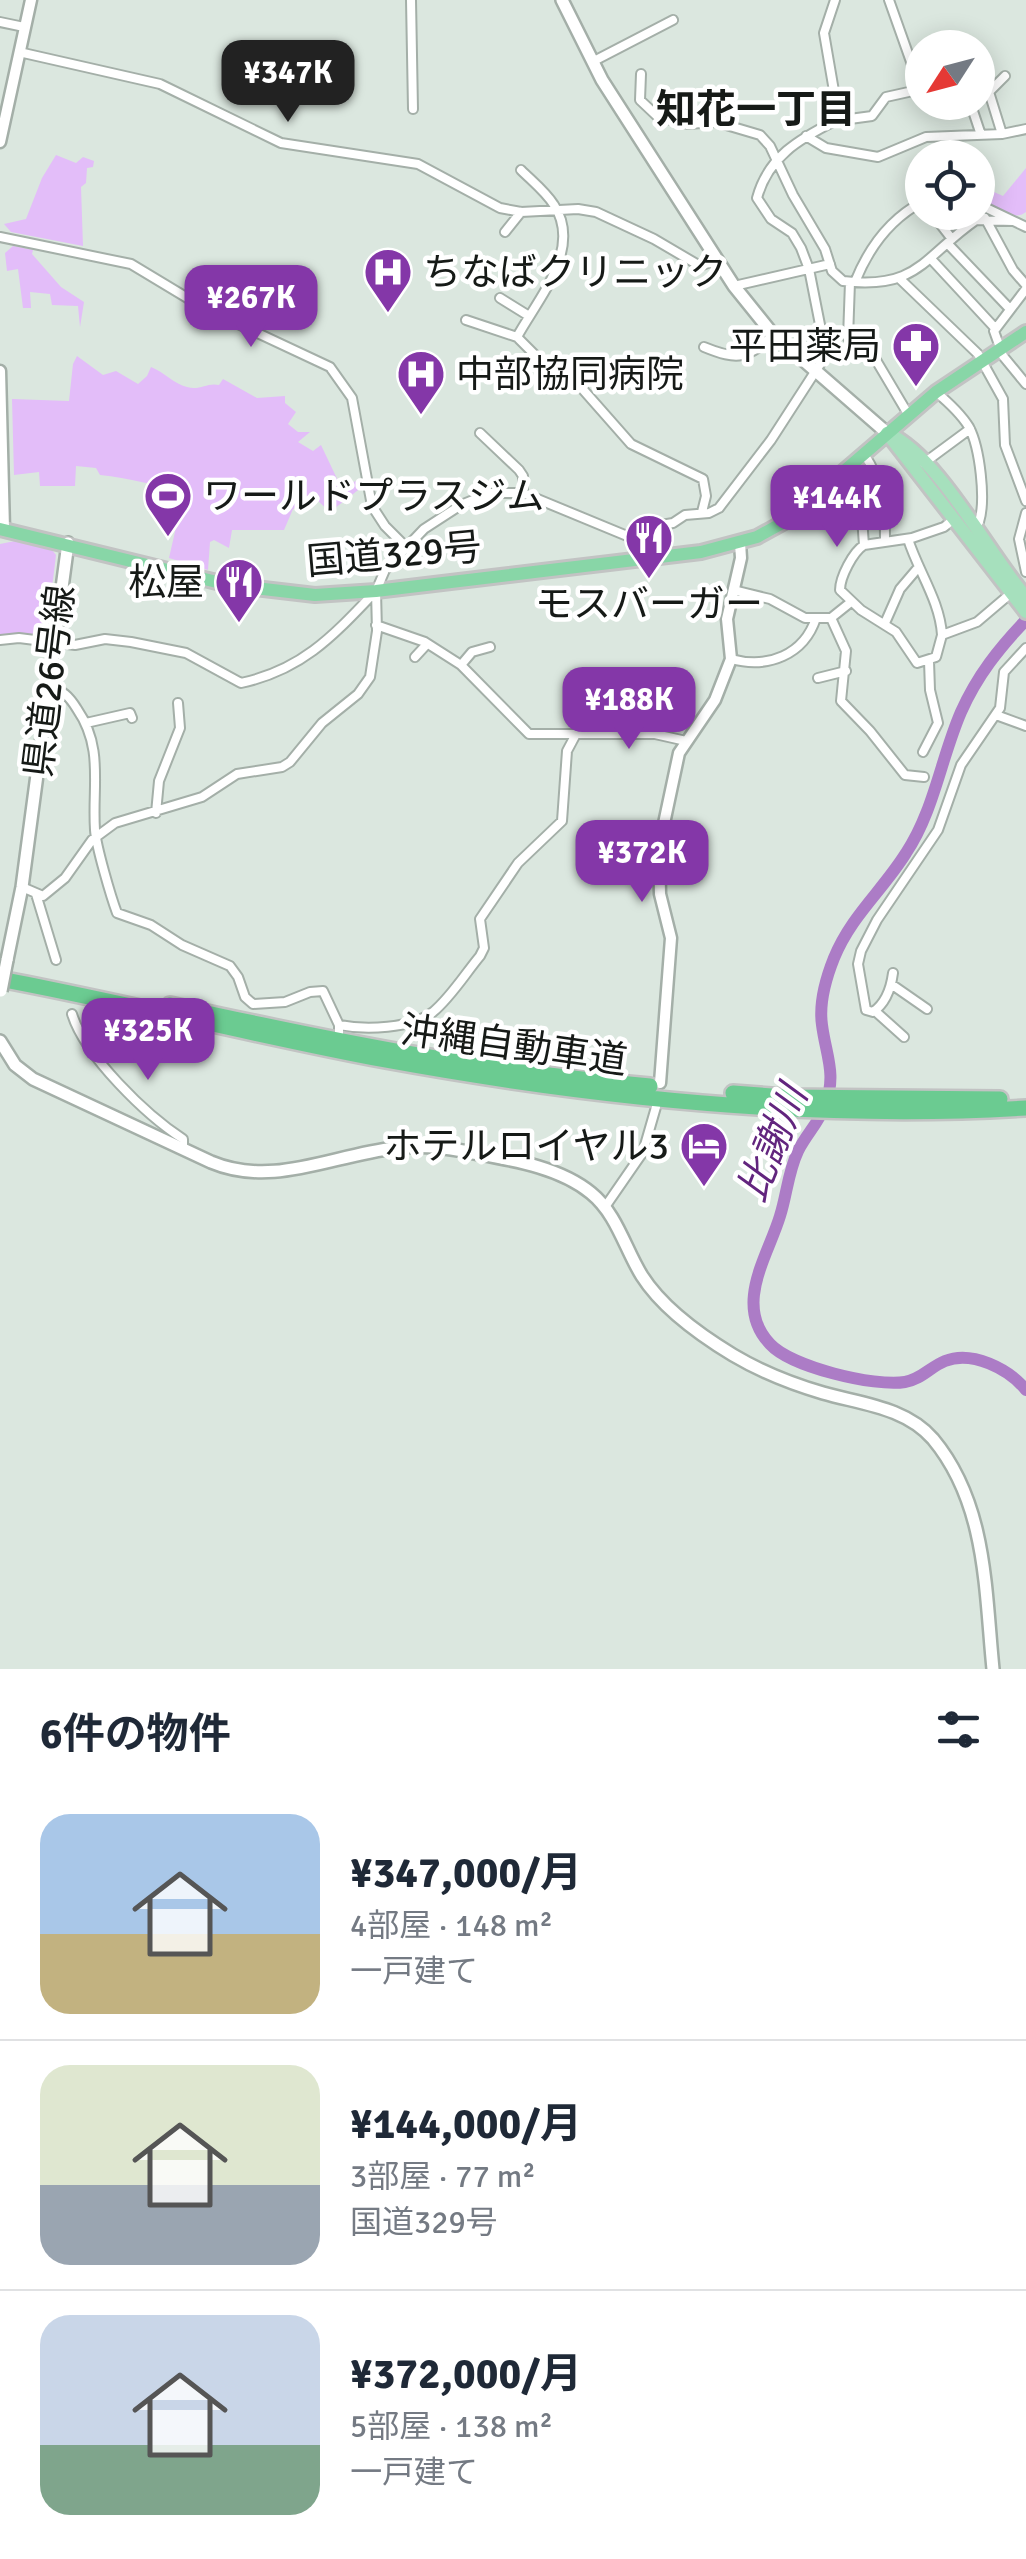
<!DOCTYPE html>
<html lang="ja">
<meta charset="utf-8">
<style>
body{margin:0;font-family:Signika,"Noto Sans JP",sans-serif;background:#f2f2f3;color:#1f2937;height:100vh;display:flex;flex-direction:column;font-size:38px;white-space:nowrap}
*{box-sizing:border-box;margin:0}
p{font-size:32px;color:#747a83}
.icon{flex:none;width:55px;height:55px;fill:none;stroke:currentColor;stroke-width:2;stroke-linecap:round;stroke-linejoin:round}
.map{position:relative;height:1669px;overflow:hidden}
.details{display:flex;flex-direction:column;background:#fff;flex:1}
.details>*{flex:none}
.needle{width:65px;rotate:234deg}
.tools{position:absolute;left:905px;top:30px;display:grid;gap:20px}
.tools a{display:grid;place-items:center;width:90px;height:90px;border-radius:50%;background:#fff;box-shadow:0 5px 25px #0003;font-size:50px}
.price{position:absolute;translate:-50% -85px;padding:0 22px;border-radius:20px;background:#8437a8;color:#fff;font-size:32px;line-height:65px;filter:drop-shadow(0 2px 5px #0008)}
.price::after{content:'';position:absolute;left:50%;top:60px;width:30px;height:22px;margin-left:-15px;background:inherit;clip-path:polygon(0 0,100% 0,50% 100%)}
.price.current{background:#222;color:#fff}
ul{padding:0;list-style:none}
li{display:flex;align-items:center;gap:30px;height:250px;padding:0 40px}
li+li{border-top:2px solid #e0e1e3}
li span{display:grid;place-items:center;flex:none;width:280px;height:200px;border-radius:30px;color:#555}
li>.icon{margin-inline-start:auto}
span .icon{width:120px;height:120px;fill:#fffc;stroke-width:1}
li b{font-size:42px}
h2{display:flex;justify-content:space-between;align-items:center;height:120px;padding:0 40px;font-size:42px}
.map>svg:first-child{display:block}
.green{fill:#e3bdf9}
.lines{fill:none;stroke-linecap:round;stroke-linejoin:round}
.river{stroke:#ac7cc6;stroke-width:12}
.minor-casing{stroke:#a4afa8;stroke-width:12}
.tertiary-casing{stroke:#a4afa8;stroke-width:15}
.secondary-casing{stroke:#a4afa8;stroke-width:16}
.primary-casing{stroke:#c2c3c3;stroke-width:18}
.trunk-casing{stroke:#c2c3c3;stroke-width:18}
.motorway-casing{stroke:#c2c3c3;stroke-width:20}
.minor{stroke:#fff;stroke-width:8}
.tertiary{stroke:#fff;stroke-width:10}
.secondary{stroke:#fff;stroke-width:11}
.primary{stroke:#a6e0bd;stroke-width:12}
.trunk{stroke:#88d6a7;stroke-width:12}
.motorway{stroke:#6bcb91;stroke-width:15}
.secondary-bridge-casing{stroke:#a4afa8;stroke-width:16;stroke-linecap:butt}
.secondary-bridge{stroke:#fff;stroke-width:11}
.labels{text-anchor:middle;stroke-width:9;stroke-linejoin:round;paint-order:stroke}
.poi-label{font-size:38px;fill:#161a17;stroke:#fff;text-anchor:start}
.street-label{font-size:38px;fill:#161a17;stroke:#fff}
.neighbourhood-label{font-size:40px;font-weight:bold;fill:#161a17;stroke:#fff}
.water-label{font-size:40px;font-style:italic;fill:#62257e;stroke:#fff}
</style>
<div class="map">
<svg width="1026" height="1669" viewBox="0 0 1026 1669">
<rect width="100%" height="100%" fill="#dbe7df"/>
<path class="green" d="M56,155L76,163L83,157L94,161L93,167L87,168L86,183L81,187L83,246L11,232L4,224L26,219L42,178Z
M1026,168V212C1015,221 1000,211 987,205L994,192L1003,196Z
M13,246L33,250L32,254L61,287L84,302L80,327L78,306L52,305L50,294L30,292L31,308H23L18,269L7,271L5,253Z
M77,356L103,375L116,371L138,384L147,376L151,367C164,372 174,384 187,387C200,391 207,382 219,385L223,379L257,398L285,396V403L296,412L288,424L298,432H310L298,442L313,451L321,445L341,487L366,477L369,498L362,487L330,512L317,500L293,509L284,530H232L229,548L214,540L210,542L208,570L169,558L185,488C156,488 129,477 100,475L96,468L76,466L75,486H40L39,472L14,475L12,399L69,401L73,364Z
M15,541L52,550L56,555L46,637L18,633L0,635V544Z"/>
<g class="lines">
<path class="river" d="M1026,620C999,648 977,676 961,712C941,758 934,811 906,853C883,890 851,916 834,958C826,978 819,1004 822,1025C826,1056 837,1074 825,1106C819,1122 806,1135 798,1151C788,1172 787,1194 780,1216C768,1256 733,1305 770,1344C791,1367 874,1387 905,1382C922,1379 930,1367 945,1361C972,1350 1009,1369 1026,1390"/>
<g class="minor-casing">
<path id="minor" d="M411,0L413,109
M889,0L921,90
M0,22L24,27
M19,52L160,84L281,143L418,164L500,208L521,212L578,209L596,212L654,239L700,266L716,260
M592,62L673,20
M641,74L640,100L658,117L688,124L716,122L760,135L770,146L793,195L825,249L832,271L843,281C918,290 923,257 976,220L1013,221
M970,102L981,135
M835,121L872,116L886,97L922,89
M1002,134L989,92L1005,76
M806,136L826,148L878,157L926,137L1002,134L1026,129
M521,170C532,181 546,192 554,205C583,249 537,300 517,337L547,367L579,385L631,444L703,479L706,496L702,512
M978,204L1026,227
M931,212L952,239
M985,218L1013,270L1026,285
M505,232L521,212
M0,237L131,264L204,308L330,367L352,398L372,506L385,526L405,546
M948,244L1009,308
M932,260L995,328
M900,279L978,354L1003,399L1005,445L1026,501
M850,282L848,338L873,355L908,414
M855,282C869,247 890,219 922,202
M734,286L830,264
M1026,289L994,331L1003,356L1026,384
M500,298L529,316
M466,320L517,337
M704,347C738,361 748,359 774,334
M936,392C948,402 961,414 969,427C980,448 986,500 979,522L974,527
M480,433L519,470L523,476V493
M864,454C883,482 885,506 885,540
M924,463L970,429
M848,469L860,491L864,545C853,552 840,577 840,590L861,610L896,632L917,663L936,657L942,635L977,622L1010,594
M1026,513L1019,539L1026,572
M632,538L655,526L673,523L685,515L709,513L719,508L771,440L824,358L825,350L809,269L801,248L792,233L771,219L757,198C768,157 799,139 835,121L834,91L824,33L835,0
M908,539C918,571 940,601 942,635
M864,545L912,538L944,527L954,519
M733,590L770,599L805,618H831L851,602
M831,618L846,651L841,701L870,731L905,775L924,777
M885,623L900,589L917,569
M376,625L425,642L461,665L529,734H655L686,741
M0,640L19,638L75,645L105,639L131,642L186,653L241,683C302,670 333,636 374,593
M415,657L427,644
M731,659C768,669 804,655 816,618
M461,665L472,652L490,647
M818,678L846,671
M48,687C63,690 69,696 77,709C104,748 92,786 95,830C96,846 111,897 117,913L151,925L182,945L230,966L238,977L245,997L253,1004L285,1002L310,992L323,991L339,1025V1033
M996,715L1026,726
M86,723L130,713L132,718
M923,752L938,723L930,690L929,661
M156,813L159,781L180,728L178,703
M22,887L43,896L65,878L92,840L115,823L202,797L237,774L282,767L290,762L322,723L358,694L370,677L377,631L376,591L385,570L424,529L461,505L490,493H523L632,538L649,557
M36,894L56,960
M893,973C891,988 886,1003 873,1012L866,1010L858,964L861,951L877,920L938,830L961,765L1000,708L1004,672L1026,648
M891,984L927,1009
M875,1011L904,1037
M72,1014C85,1056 146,1115 183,1139V1149
M339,1025C365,1030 411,1029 433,1012C451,997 465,974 480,956L484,948L480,919L518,863L562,821L567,751L575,736
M605,1207L643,1152L656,1107"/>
</g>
<g class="tertiary-casing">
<path id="tertiary" d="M0,142L31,0
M0,371L4,529
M660,1083L671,938L660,894L659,847L679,753L715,700L731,659L727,619L741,558L740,543"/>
</g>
<g class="secondary-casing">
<path id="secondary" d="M562,0L602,80L734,286L771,332L887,433
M7,960L22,887L68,543
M0,1041L15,1065L33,1079L211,1162C273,1188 332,1155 395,1148C418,1145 441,1147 463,1151C505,1159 557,1165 591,1193C617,1214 625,1249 642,1276C663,1309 700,1335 733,1355C760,1371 792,1384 823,1393C861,1404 905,1407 933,1439C987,1504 985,1590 993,1669"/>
</g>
<g class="primary-casing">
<path id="primary" d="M887,433L1026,612
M889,434C939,457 988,553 1026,597"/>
</g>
<g class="trunk-casing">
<path id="trunk" d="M0,529L229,585L315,595L376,591L701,552L757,537L786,521L936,392L1026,332"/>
</g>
<g class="motorway-casing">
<path id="motorway" d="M0,979C129,1003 256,1036 385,1060C593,1098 815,1121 1026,1108
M170,1005C329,1040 488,1072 650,1086
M733,1093L785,1097L1000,1099"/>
</g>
<use href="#minor" class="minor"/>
<use href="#tertiary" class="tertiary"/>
<use href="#secondary" class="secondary"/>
<use href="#primary" class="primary"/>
<use href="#trunk" class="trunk"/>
<use href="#motorway" class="motorway"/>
<g class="secondary-bridge-casing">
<path id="secondary-bridge" d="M1,991L7,960"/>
</g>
<use href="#secondary-bridge" class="secondary-bridge"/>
</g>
<defs>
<g id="hospital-pin" transform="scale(2.5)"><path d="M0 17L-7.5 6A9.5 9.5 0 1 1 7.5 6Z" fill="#8437a8" stroke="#fff"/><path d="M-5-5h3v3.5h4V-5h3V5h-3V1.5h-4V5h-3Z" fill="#fff"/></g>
<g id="pharmacy-pin" transform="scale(2.5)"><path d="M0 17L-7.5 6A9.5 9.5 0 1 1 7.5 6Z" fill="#8437a8" stroke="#fff"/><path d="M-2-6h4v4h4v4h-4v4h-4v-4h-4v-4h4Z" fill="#fff"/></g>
<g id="stadium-pin" transform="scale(2.5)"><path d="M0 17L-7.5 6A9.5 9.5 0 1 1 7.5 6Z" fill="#8437a8" stroke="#fff"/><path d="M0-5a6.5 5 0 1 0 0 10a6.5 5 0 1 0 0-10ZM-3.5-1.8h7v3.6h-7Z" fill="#fff"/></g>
<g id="restaurant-pin" transform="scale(2.5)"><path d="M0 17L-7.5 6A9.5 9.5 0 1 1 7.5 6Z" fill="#8437a8" stroke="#fff"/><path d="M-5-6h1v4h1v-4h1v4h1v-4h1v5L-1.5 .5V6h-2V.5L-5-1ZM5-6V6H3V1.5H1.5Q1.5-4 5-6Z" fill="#fff"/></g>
<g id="hotel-pin" transform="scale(2.5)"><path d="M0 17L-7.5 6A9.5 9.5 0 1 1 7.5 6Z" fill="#8437a8" stroke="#fff"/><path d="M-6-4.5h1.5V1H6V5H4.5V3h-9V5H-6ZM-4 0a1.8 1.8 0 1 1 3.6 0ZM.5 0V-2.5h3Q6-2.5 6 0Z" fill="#fff"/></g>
</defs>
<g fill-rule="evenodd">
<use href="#hospital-pin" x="388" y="272"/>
<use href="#pharmacy-pin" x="916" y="346"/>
<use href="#hospital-pin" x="421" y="374"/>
<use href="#stadium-pin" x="168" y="496"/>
<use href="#restaurant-pin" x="649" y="538"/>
<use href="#restaurant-pin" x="239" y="582"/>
<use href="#hotel-pin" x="704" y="1146"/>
</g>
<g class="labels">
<g class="poi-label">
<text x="423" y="285">ちなばクリニック</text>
<text x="881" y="359" text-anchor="end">平田薬局</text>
<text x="456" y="387">中部協同病院</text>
<text x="203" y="509">ワールドプラスジム</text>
<text x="204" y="595" text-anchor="end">松屋</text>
<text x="649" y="617" text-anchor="middle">モスバーガー</text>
<text x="669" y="1159" text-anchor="end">ホテルロイヤル3</text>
</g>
<g class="street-label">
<text transform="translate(394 554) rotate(-5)" y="13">国道329号</text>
<text transform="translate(49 681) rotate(-83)" y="13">県道26号線</text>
<text transform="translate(514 1045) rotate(8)" y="13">沖縄自動車道</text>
</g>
<g class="neighbourhood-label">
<text x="756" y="123">知花一丁目</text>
</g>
<g class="water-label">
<text transform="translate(772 1143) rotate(-68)" y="14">比謝川</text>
</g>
</g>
</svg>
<div class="tools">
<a><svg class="needle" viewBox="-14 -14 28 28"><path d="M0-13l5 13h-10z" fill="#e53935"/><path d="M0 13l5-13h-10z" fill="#747a83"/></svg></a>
<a><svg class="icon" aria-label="locate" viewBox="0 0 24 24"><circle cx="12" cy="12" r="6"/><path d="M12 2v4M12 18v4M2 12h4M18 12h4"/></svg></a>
</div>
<b class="price current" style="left:288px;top:125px">¥347K</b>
<b class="price" style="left:251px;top:350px">¥267K</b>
<b class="price" style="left:837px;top:550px">¥144K</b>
<b class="price" style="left:629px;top:752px">¥188K</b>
<b class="price" style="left:642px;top:905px">¥372K</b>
<b class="price" style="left:148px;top:1083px">¥325K</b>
</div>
<section class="details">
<h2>6件の物件<svg class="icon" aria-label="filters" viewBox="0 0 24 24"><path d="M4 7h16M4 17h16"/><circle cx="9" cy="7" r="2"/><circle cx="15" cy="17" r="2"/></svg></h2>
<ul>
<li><span style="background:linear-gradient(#a9c7e8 60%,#c2b280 0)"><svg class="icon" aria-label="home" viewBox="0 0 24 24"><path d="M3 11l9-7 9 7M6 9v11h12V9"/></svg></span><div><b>¥347,000/月</b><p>4部屋 · 148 m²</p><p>一戸建て</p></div></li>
<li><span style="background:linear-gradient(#dfe7d0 60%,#9aa5b1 0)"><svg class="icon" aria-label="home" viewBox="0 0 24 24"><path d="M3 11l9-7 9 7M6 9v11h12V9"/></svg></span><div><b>¥144,000/月</b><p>3部屋 · 77 m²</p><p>国道329号</p></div></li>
<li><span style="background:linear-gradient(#c9d6e8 65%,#7fa58c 0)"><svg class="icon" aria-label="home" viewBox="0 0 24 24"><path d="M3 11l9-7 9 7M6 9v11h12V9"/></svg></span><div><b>¥372,000/月</b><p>5部屋 · 138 m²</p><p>一戸建て</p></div></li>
</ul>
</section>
